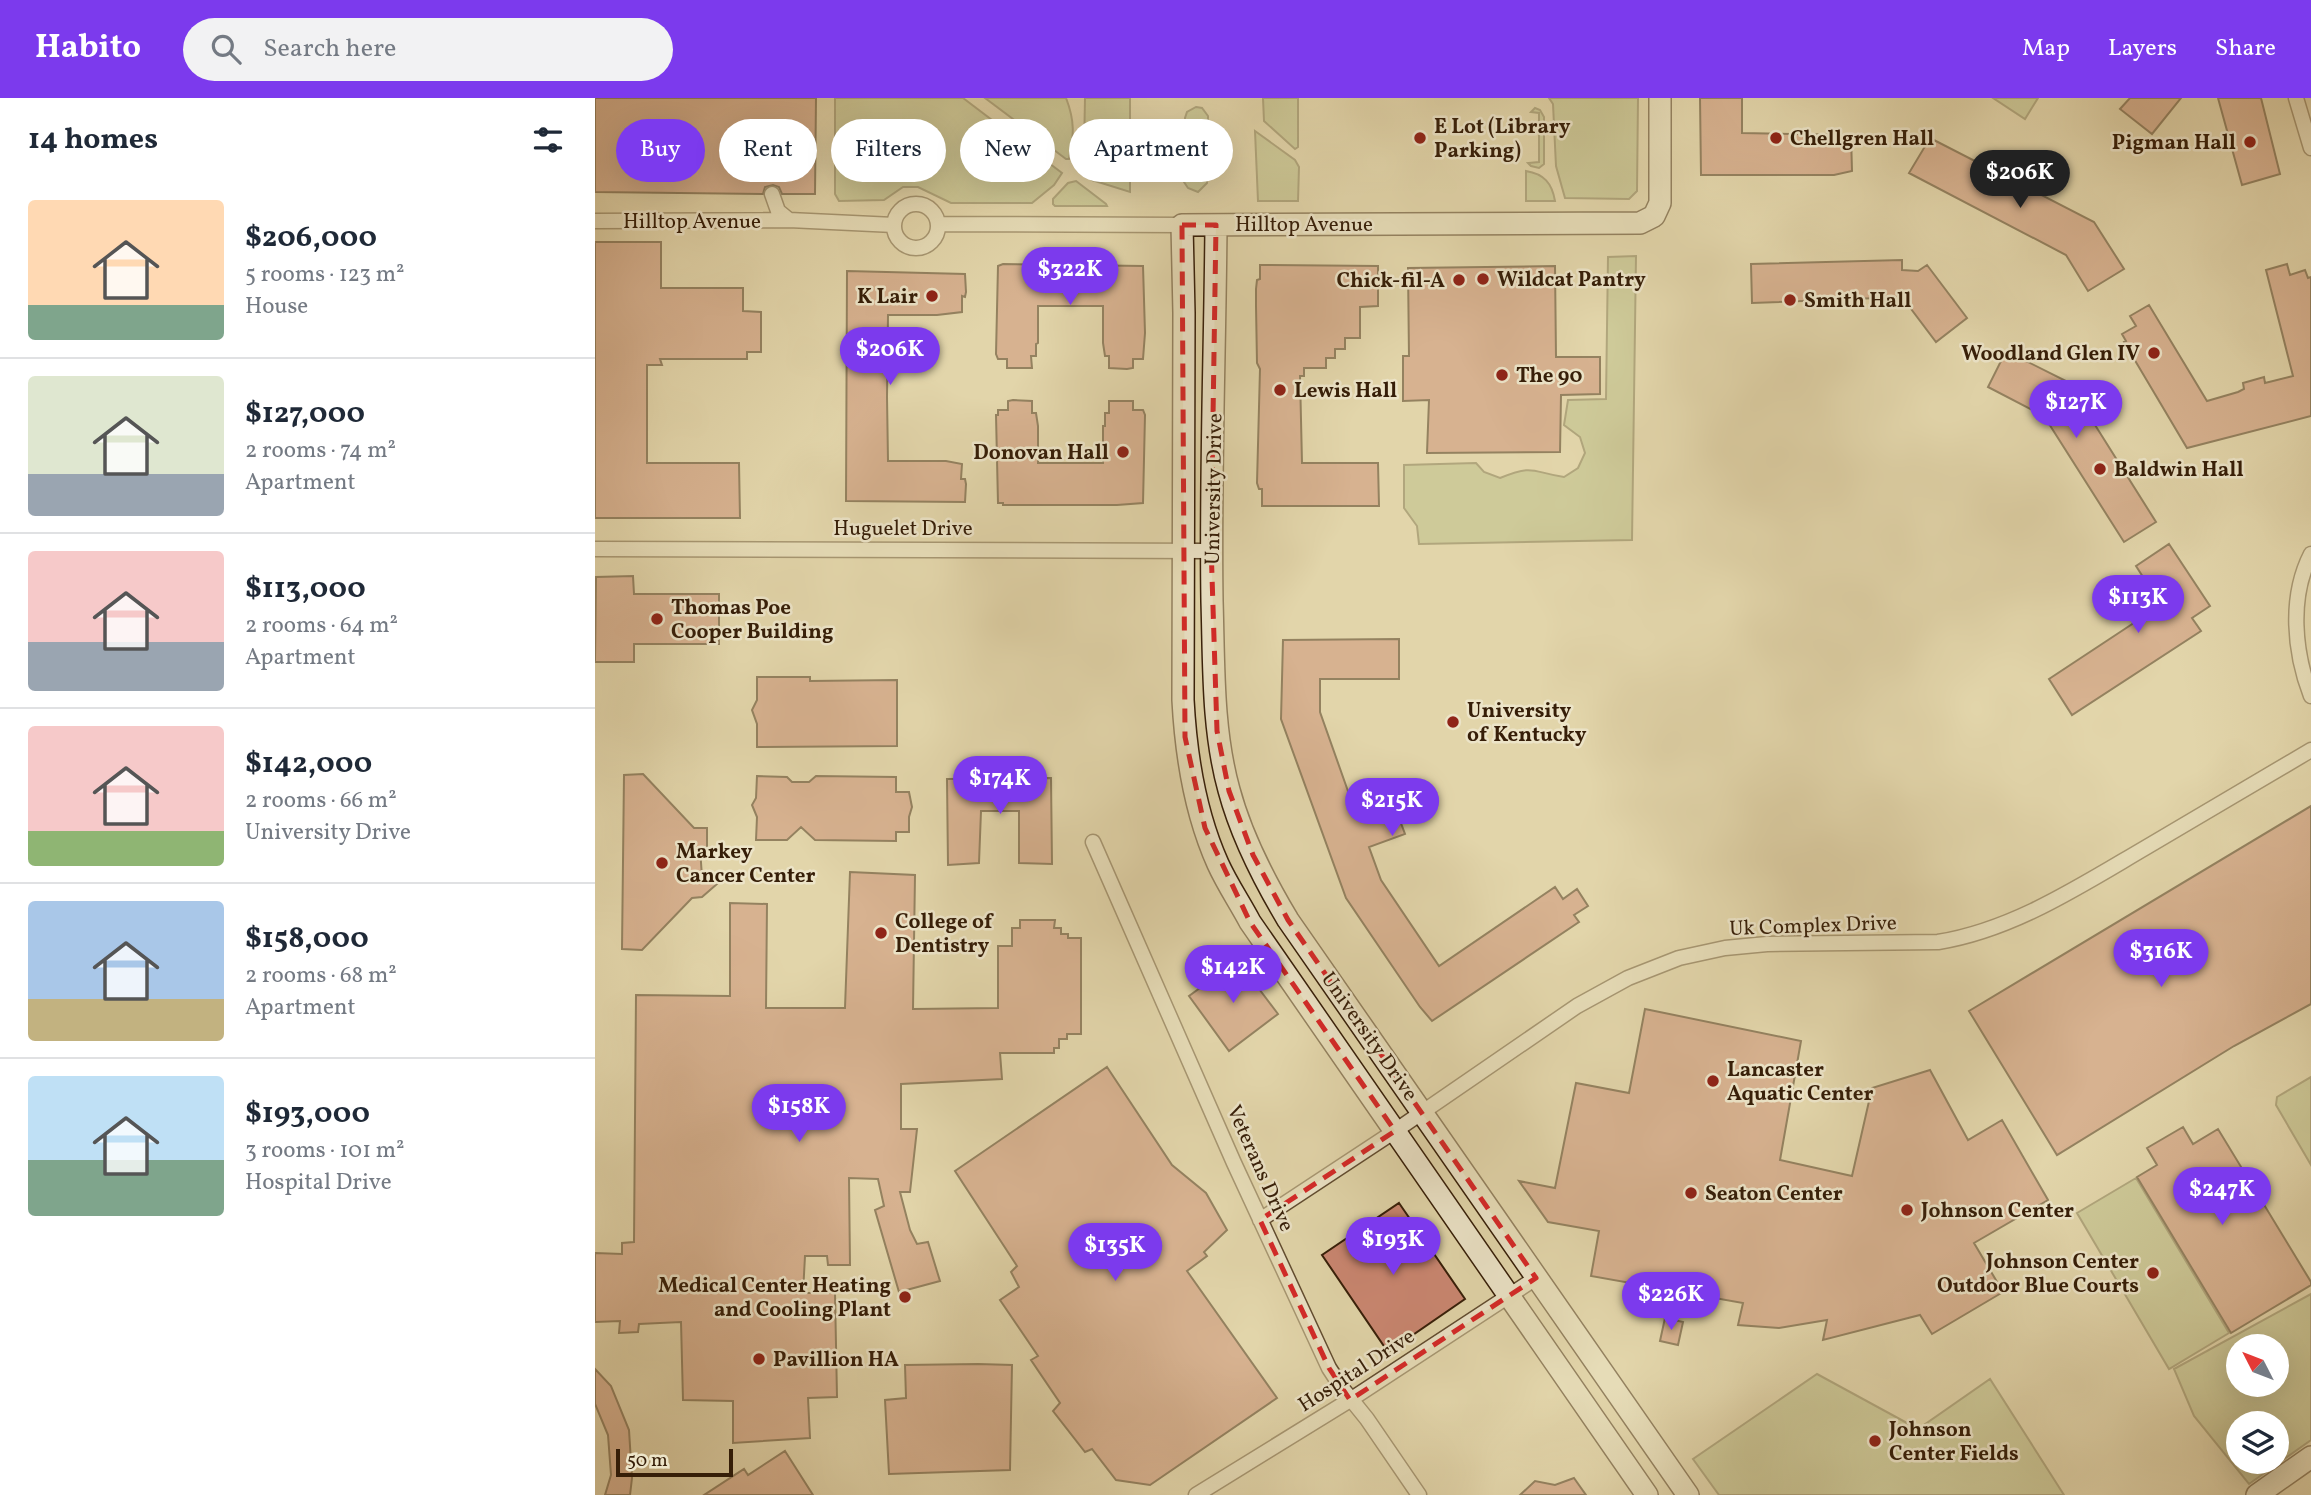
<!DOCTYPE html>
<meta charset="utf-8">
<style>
body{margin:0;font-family:Vollkorn,serif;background:#f2f2f3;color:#1f2937;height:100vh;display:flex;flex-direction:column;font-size:26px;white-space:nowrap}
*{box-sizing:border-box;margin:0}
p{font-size:23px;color:#747a83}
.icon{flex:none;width:38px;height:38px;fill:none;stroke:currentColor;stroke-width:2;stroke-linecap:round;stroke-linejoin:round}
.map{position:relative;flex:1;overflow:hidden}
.details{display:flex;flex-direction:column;background:#fff;width:595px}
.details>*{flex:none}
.hud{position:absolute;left:21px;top:21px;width:665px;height:63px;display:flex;gap:14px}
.needle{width:46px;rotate:312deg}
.buttons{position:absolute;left:1631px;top:1236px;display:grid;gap:14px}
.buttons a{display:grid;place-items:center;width:63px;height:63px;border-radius:50%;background:#fff;box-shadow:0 7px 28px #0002;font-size:35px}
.scale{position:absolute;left:21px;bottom:18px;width:117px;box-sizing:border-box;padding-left:7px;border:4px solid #361e08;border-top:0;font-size:19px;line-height:24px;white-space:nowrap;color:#361e08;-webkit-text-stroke:5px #ece4c8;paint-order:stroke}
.price{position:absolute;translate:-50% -60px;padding:0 16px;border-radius:24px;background:#7c3aed;color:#fff;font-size:23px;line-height:46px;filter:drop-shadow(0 2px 4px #0008)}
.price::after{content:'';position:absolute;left:50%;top:42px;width:21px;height:16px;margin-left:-10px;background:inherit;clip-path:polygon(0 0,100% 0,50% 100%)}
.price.current{background:#222;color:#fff}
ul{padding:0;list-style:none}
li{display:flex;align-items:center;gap:21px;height:175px;padding:0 28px}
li+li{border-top:2px solid #e0e1e3}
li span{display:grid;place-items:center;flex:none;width:196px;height:140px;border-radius:7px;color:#555}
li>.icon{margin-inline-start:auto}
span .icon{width:84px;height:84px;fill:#fffc;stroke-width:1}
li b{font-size:30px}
h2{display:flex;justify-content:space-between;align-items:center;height:84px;padding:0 28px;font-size:30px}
.pill{padding:0 24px;border-radius:32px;background:#fff;box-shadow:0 7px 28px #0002;font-size:24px;line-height:63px}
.pill.current{background:#7c3aed;color:#fff}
header{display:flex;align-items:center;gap:42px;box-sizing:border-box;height:98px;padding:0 35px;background:#7c3aed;color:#fff}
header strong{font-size:33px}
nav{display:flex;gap:38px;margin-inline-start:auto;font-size:24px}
.search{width:490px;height:63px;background:#f2f2f3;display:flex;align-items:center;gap:18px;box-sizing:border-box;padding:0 24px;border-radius:38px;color:#747a83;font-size:26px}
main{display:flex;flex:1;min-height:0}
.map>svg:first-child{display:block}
.green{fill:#b7bd86;stroke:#766e47;stroke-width:2;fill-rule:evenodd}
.building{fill:#cb8772;stroke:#361e08;stroke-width:2}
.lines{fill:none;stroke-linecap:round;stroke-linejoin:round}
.street-casing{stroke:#614c30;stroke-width:17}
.secondary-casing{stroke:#361e08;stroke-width:24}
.street{stroke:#ece4c8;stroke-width:14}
.secondary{stroke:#ece4c8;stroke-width:21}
.marked{fill:none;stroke:#d62828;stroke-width:5;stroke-dasharray:14 9;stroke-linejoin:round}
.poi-dot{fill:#8f2418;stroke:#ece4c8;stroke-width:2.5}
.labels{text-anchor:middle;stroke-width:5;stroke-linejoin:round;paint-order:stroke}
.poi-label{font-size:21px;font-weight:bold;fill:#361e08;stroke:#ece4c8;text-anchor:start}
.street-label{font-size:21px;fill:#361e08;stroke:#ece4c8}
</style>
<header>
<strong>Habito</strong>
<div class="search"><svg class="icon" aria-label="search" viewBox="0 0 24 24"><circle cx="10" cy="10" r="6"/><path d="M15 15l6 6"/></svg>Search here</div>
<nav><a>Map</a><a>Layers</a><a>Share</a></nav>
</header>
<main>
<section class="details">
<h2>14 homes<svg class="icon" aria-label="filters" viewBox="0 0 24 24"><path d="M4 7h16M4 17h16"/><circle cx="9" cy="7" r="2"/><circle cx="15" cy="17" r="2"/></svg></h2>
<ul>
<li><span style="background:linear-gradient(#ffd9b3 75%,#7fa58c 0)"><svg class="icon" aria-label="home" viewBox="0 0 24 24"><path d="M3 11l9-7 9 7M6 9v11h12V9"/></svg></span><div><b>$206,000</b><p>5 rooms · 123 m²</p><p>House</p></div></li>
<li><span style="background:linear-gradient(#dfe7d0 70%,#9aa5b1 0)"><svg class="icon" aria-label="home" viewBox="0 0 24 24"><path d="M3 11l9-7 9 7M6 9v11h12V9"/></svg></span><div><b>$127,000</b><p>2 rooms · 74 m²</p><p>Apartment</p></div></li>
<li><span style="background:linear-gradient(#f6c9c9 65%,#9aa5b1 0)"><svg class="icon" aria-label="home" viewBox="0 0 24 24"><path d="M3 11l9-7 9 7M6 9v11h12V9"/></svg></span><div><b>$113,000</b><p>2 rooms · 64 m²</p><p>Apartment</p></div></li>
<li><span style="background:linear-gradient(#f6c9c9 75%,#8fb573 0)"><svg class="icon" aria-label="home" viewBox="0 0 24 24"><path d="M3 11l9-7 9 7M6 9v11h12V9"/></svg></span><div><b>$142,000</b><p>2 rooms · 66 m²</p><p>University Drive</p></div></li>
<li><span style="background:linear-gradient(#a9c7e8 70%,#c2b280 0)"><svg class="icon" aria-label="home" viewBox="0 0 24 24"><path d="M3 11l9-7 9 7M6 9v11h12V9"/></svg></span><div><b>$158,000</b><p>2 rooms · 68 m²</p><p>Apartment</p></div></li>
<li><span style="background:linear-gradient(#bfe0f5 60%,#7fa58c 0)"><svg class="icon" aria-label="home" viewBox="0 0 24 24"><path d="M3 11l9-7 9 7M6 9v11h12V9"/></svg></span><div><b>$193,000</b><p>3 rooms · 101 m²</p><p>Hospital Drive</p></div></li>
</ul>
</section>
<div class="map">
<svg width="1716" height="1397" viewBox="0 0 1716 1397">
<rect width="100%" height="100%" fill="#e2d6aa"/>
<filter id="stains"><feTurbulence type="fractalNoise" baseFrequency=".00286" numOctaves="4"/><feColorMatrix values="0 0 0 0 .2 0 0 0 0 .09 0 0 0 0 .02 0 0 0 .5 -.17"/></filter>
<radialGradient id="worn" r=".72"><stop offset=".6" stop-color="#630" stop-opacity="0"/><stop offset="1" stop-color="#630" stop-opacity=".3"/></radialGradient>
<path class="green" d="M240,0H368L467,75L459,87L437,105H356L323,89H308L289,102L244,103L240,96Z
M390,0H471C480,23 479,37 474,61H471Z
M490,0H535V23L530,31L489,52Z
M668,0H703V49L700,51L669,23Z
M954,0H1043L1042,93L1034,101L970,100L961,68L958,6Z
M1398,0H1443L1430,21Z
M601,9L607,10L613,18L612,85L603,94L593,90L589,84L590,20L592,14Z
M940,10L945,12L949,19V66L944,70L936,68L933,65L944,64V15L936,14Z
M660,33L700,62L704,69L703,103H663Z
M535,42V94L497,82L490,76C489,54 518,49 535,42Z
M931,73C949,76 957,85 960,103H931Z
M481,83L511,106L512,108H460L458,106V101L473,85Z
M1041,158L1037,442L824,446L822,428L809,410V367L881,365L889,374L905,380C940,366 936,374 969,379L983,370L990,355L985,339L969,327L973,302L1011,301L1013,159Z
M1716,979V1067L1681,1007L1682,999Z
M1541,1080L1634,1235L1574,1271L1482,1115Z
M1716,1196V1342L1654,1386L1599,1318L1579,1271ZM1643,1248H1682V1286H1643ZM1643,1325H1682V1363H1643Z
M1222,1276L1323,1331L1395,1281L1469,1397H1124L1098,1361Z"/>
<path class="building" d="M0,0H221L220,96H187L184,89L178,87L170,89L168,96L0,94Z
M1105,0H1147V35L1256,37L1257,73L1239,77H1106Z
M1535,0H1586L1557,36L1525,11Z
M1623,0H1666L1685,76L1647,87Z
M1335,40L1499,124L1529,171L1493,193L1471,157L1314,75Z
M0,144H66V190H148V213L166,214V254H152V261H65L67,267H52V365H144L145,420H0Z
M1307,162V172L1323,173L1332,167L1372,220L1341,244L1307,199L1157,205L1156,166Z
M408,166L548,168L550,235L548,261H538V270L532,271L514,270V258H510L508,245V208H443V245L441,246V258H436L437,270H412V261H403L401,256L403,168Z
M1692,166L1695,177L1710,172L1713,180L1716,179V318L1592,350L1529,244L1531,243L1527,236L1541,228L1535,218L1554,207L1612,303L1643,294L1649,291L1648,285L1669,279L1670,285L1698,278L1671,172Z
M665,167L783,168V208L765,209V240H750V251H740V260H731V270H709V278H705L707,365H783L784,408H667V391H664L662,385L665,271L662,265L661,208V191L662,182L665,181Z
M960,168L961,259H1005V296L966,297L965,354L832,355L834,302L808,303V258H814L813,170Z
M252,173L370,176L371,194L370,199L367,198V214L342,217H293L292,299L293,363H351L367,366L366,381H370L371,386L370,404L251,403Z
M1411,253L1473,284L1561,424L1529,444L1449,318L1393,289Z
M418,302L437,303V315H441L443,328V365H508V328H510V315H514V303H538V312H548L550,317L548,405L522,407H408V405H403L401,317H403V312H413V303Z
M1574,446L1615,508L1597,520L1606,533L1477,617L1454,581L1566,507L1541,468Z
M38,478L39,496H124V546H39V564H0L1,479Z
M804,541V581H725V614L760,713L796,699L810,736L774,749L786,782L844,868L960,789L968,801L982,791L993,808L979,817L984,824L837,923L825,909L751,800L686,621L688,542Z
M162,579H215V583L302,582V648L162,649V626L157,612L162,602Z
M48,676L99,730H112V750H105L107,779H130L107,799L97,800L47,852L27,851L29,677Z
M162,678L192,679L197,684H214L221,678L301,679V694H314L317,709L314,719V734H301V743L220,742L206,729L192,742H161L162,719L157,707L161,700Z
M456,680L457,766L424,765V713H386L384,765L353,767L352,681Z
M1716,708V906L1639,948L1462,1057L1374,913Z
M255,774L320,777L318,911L403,910V848H417V830H425V822H460L459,830H466V836H473V840H486V936H472V941H464V950H459V955H405L407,981L306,986V1031H322L315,1094H305L315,1132L322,1146L333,1144L345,1183L304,1194L280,1112L289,1108L283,1081L254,1080L255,1167H233L232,1158H210L208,1195H240L242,1299L213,1300L215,1340L138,1345V1303L88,1302L86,1224L44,1226L43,1234L24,1235L25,1223L0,1224V1155L27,1156V1145L39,1144L41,897L135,898V805L172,806L171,910H250Z
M643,863L683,916L634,953L594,898L609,887L602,878L612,870L619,881Z
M1050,911L1206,943L1185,1062L1257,1078L1277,990L1335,972L1373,1042L1407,1022L1453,1102L1379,1145L1408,1194L1337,1236L1325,1217L1228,1242L1232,1222L1184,1230L1143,1227L1148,1205L996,1178L1004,1133L953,1124L924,1083L960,1090L981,985L1034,995Z
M512,969L577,1067L611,1095L632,1132L609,1154L612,1158L592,1173L682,1300L555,1387L521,1382L497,1351L490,1354L458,1313L465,1305L436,1262L443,1258L405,1202L424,1189L416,1174L422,1168L360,1073Z
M1588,1029L1598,1046L1623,1031L1716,1184V1187L1636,1235L1542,1079L1562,1067L1552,1050Z
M804,1105L870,1201L793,1254L727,1157Z
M1070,1220L1088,1224L1083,1247L1065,1243Z
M383,1266L417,1267L415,1372L294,1376L290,1302L311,1300L310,1267Z
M0,1271L16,1288L34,1332L37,1380L35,1397H10L16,1377L13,1337L0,1306Z
M190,1353L218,1397H109L149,1371L153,1377Z
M979,1380L991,1397H925L940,1383L960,1387Z"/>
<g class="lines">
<g class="street-casing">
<path id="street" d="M1701,0L1716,50
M177,96L183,113L194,122L299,127
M299 128a22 22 0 1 1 44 0a22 22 0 1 1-44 0Z
M0,123L194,122
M343,126L587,127
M0,451L616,453
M1716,456C1694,499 1699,554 1716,598
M498,744L639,1065L734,1270L747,1290L772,1321L824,1397
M665,1122L800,1033L982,908L1033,880L1084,860L1130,850L1172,846L1343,844C1418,832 1485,788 1550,750C1605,717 1661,685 1716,652
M601,1397L755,1302L941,1180"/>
</g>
<g class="secondary-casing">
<path id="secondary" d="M621,127C620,252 615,378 617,503C619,566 617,631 634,692C646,737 669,782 693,822L1093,1397
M1052,1397L655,824C645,805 632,786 623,766C600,715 591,658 588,602L589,215L587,127L1045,125L1059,118L1065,105V0
M1662,1397L1716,1359"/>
</g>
<use href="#street" class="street"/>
<use href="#secondary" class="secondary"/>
</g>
<path d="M0 0H1716V1397H0ZM587,127H621L616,447L622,633L634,693L658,757L693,822L941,1180L755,1302L734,1270L665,1122L800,1033L655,824L610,730L590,639Z" fill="#e2d6aa" fill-opacity=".55" fill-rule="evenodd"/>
<path class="marked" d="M587,127H621L616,447L622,633L634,693L658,757L693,822L941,1180L755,1302L734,1270L665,1122L800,1033L655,824L610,730L590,639Z"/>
<g class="poi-dot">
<circle cx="825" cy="40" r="7"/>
<circle cx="1181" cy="40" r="7"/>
<circle cx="1655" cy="44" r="7"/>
<circle cx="888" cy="181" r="7"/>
<circle cx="864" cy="182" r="7"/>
<circle cx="337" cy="198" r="7"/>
<circle cx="1195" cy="202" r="7"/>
<circle cx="1559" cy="255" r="7"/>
<circle cx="907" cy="277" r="7"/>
<circle cx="685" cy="292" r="7"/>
<circle cx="528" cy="354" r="7"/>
<circle cx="1505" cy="371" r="7"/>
<circle cx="62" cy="521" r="7"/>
<circle cx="858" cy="624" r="7"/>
<circle cx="67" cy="765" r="7"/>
<circle cx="286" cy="835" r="7"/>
<circle cx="1118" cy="983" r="7"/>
<circle cx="1096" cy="1095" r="7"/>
<circle cx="1312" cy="1112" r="7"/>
<circle cx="1558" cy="1175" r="7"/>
<circle cx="310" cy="1199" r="7"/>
<circle cx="164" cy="1261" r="7"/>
<circle cx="1280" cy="1343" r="7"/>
</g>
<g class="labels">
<g class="poi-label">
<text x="839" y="35">E Lot (Library<tspan x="839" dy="24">Parking)</tspan></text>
<text x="1195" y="47">Chellgren Hall</text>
<text x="1641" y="51" text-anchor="end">Pigman Hall</text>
<text x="902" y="188">Wildcat Pantry</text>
<text x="850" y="189" text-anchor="end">Chick-fil-A</text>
<text x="323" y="205" text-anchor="end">K Lair</text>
<text x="1209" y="209">Smith Hall</text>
<text x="1545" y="262" text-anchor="end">Woodland Glen IV</text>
<text x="921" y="284">The 90</text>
<text x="699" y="299">Lewis Hall</text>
<text x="514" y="361" text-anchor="end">Donovan Hall</text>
<text x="1519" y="378">Baldwin Hall</text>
<text x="76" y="516">Thomas Poe<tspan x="76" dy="24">Cooper Building</tspan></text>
<text x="872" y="619">University<tspan x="872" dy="24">of Kentucky</tspan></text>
<text x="81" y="760">Markey<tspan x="81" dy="24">Cancer Center</tspan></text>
<text x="300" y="830">College of<tspan x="300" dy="24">Dentistry</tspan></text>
<text x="1132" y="978">Lancaster<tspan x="1132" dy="24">Aquatic Center</tspan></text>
<text x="1110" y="1102">Seaton Center</text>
<text x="1326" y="1119">Johnson Center</text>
<text x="1544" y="1170" text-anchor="end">Johnson Center<tspan x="1544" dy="24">Outdoor Blue Courts</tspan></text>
<text x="296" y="1194" text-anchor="end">Medical Center Heating<tspan x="296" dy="24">and Cooling Plant</tspan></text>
<text x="178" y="1268">Pavillion HA</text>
<text x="1294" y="1338">Johnson<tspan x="1294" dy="24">Center Fields</tspan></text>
</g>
<g class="street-label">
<text x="97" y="130">Hilltop Avenue</text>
<text x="709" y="133">Hilltop Avenue</text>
<text transform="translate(618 391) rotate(-89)" y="7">University Drive</text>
<text x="308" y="437">Huguelet Drive</text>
<text transform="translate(1218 827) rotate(-2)" y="7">Uk Complex Drive</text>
<text transform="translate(775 938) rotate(55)" y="7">University Drive</text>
<text transform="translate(666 1070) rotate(66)" y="7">Veterans Drive</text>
<text transform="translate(761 1272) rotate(-33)" y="7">Hospital Drive</text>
</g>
</g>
<rect width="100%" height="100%" filter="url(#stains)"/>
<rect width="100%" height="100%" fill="url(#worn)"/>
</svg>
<div class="buttons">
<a><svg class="needle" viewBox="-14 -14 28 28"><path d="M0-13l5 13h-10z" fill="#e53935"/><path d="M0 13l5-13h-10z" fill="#747a83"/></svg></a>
<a><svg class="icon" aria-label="layers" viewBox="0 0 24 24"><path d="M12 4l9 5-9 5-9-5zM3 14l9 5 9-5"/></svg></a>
</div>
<div class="scale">50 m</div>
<b class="price current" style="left:1425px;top:112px">$206K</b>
<b class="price" style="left:475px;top:209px">$322K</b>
<b class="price" style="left:295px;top:289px">$206K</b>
<b class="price" style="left:1481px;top:342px">$127K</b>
<b class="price" style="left:1543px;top:537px">$113K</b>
<b class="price" style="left:405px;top:718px">$174K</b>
<b class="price" style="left:797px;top:740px">$215K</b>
<b class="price" style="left:1566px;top:891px">$316K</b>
<b class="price" style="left:638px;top:907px">$142K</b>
<b class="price" style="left:204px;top:1046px">$158K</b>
<b class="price" style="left:1627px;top:1129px">$247K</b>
<b class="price" style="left:798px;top:1179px">$193K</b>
<b class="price" style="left:520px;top:1185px">$135K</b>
<b class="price" style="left:1076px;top:1234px">$226K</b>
<div class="hud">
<a class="pill current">Buy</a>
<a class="pill">Rent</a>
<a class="pill">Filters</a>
<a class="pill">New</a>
<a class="pill">Apartment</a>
</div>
</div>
</main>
